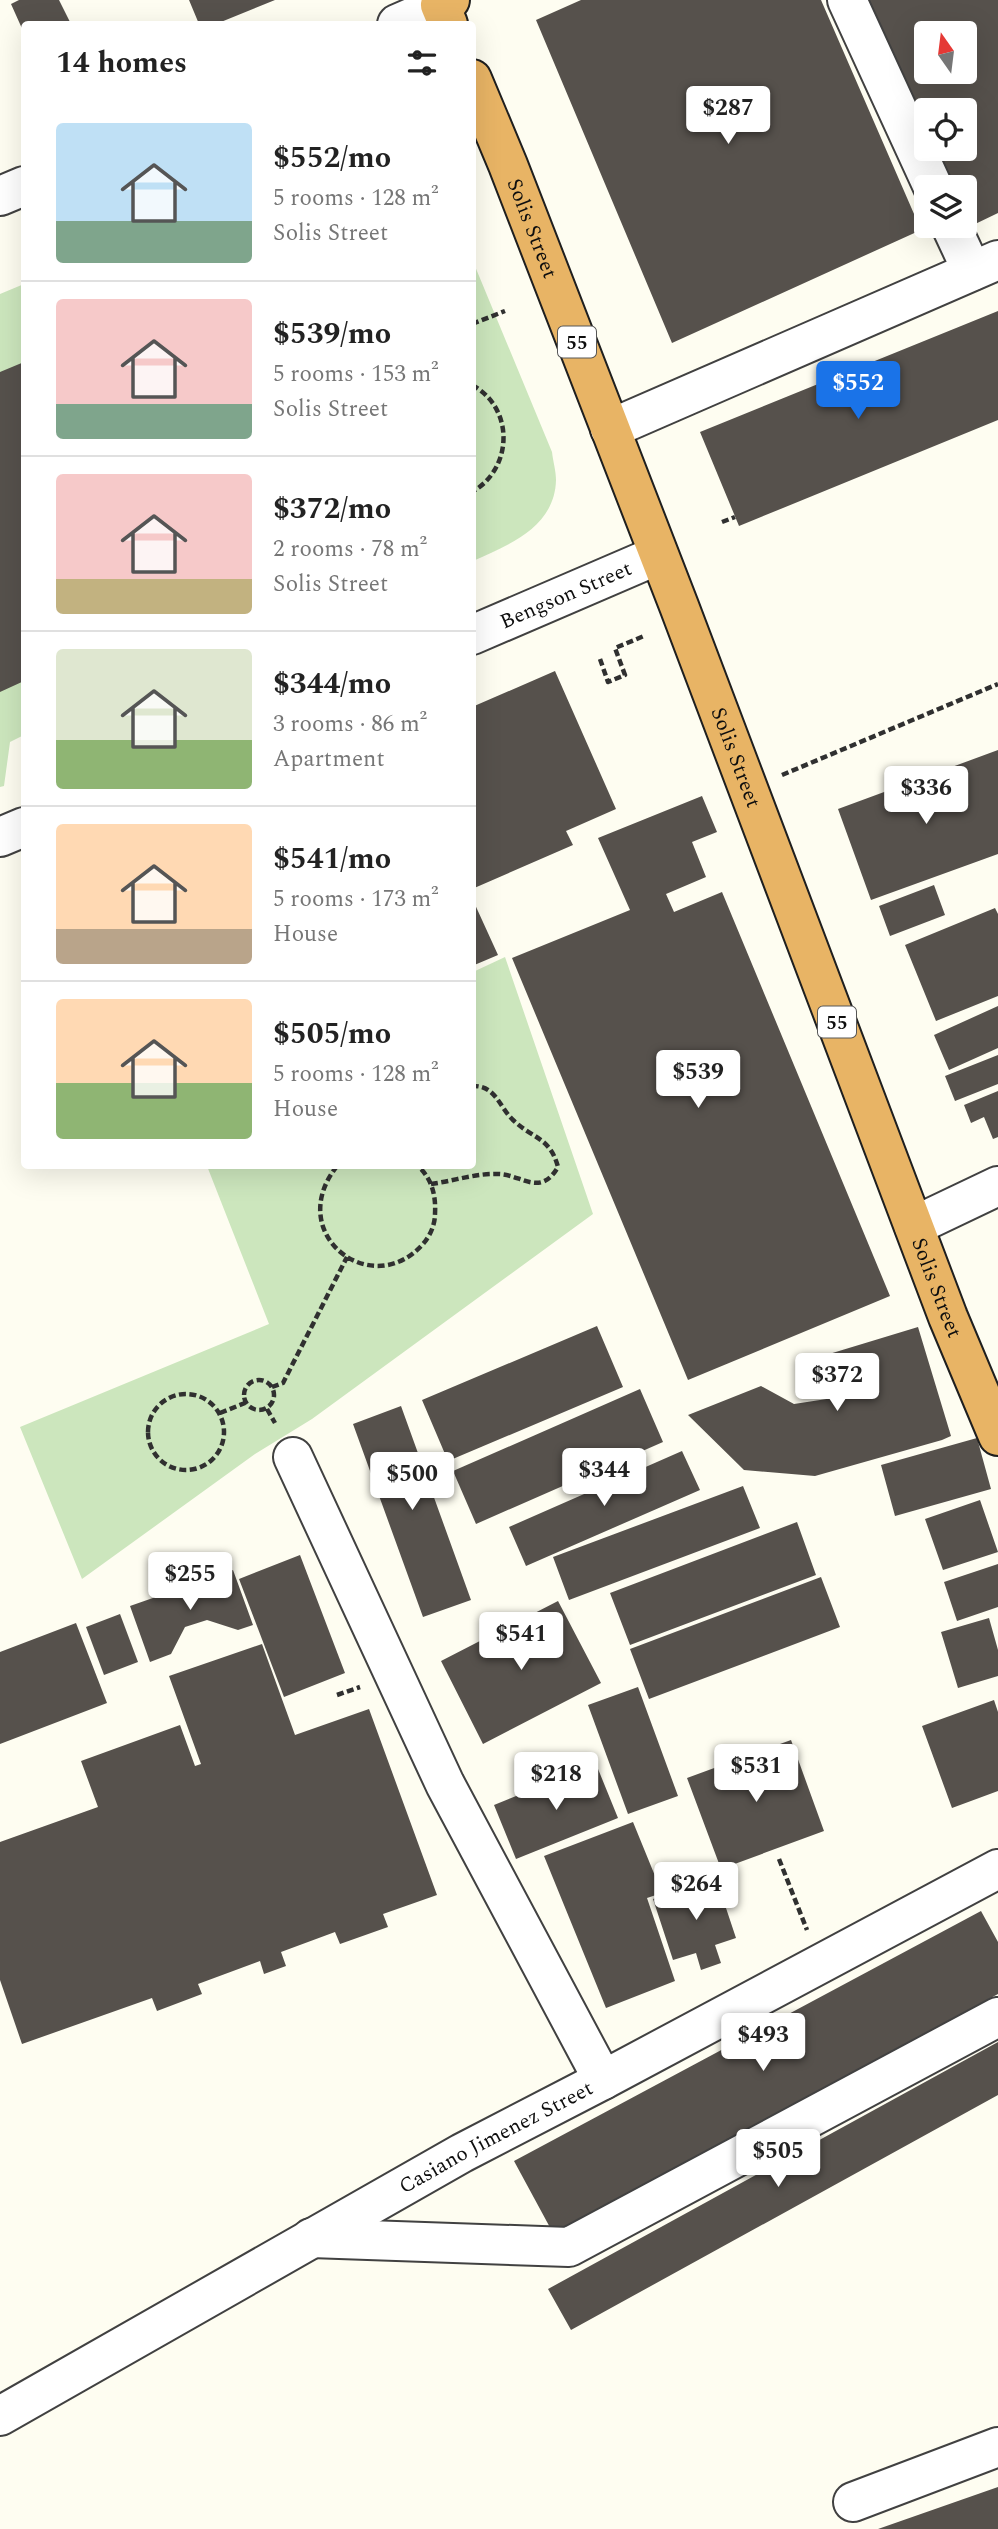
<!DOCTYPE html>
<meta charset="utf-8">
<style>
body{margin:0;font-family:Spectral,serif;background:#f6f6f6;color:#222;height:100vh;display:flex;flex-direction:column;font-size:26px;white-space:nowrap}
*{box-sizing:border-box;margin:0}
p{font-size:23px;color:#767676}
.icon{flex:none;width:38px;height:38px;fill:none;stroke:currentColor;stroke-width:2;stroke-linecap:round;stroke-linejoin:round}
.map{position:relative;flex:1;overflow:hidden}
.details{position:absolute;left:21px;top:21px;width:455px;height:1148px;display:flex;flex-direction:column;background:#fff;border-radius:7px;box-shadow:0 7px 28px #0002}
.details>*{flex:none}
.needle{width:46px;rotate:346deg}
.tools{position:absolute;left:914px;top:21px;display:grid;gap:14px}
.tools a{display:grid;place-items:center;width:63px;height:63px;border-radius:7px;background:#fff;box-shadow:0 7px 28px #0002;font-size:35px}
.price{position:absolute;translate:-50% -60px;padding:0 16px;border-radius:7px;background:#fff;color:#222;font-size:23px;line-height:46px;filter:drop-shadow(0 2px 4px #0008)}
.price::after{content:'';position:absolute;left:50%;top:42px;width:21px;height:16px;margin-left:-10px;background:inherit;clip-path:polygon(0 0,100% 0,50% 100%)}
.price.on{background:#1a73e8;color:#fff}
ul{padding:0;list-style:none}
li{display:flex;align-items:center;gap:21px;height:175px;padding:0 35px}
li+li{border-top:2px solid #e0e0e0}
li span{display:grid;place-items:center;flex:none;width:196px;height:140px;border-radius:7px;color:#555}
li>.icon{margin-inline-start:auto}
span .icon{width:84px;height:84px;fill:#fffc;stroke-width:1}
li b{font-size:30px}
h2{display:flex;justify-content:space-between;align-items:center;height:84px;padding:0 35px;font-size:30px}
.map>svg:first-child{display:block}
.green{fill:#cce6bd}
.building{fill:#56514c;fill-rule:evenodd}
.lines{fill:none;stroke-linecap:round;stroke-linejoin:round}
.minor-casing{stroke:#414141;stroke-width:42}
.highway-casing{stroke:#1f1f1f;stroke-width:42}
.path{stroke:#303030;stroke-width:4.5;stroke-dasharray:7 3.5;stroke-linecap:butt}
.minor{stroke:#fff;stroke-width:38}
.highway{stroke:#e8b465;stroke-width:38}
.labels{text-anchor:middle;stroke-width:7;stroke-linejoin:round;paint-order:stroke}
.shield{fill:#fff;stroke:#565656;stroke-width:2}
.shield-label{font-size:19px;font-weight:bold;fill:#0e0e0e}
.street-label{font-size:21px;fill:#0e0e0e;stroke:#fff}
</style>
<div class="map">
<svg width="998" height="2529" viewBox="0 0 998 2529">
<rect width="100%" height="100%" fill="#fefdf1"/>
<path class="green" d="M472,259L552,452C553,461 556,471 556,480C555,527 509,545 473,561Z
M24,284V735L10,742L4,786L0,787V294Z
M505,957L593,1214L312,1419L255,1454L82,1579L20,1427L269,1324L207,1166H472L473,972Z"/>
<path class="building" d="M19,0H59L71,24H24V33L11,4Z
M189,0H275L216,24H199Z
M581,0H821L921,230L672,343L536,20Z
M860,0H998V213L971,226L964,213V187H952L933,149H964V110H926V134ZM926,33H964V72H926Z
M998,311V420L739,526L700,432Z
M24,362V681L0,692V372Z
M555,671L616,809L566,831L573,845L472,889V707Z
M998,750V854L871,900L838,809Z
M702,796L717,832L692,842L706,877L666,894L674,912L722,892L890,1296L688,1380L512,958L630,910L598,838Z
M934,885L945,915L890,936L879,906Z
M472,898L498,955L472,966Z
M995,908L998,914V996L936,1021L905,945Z
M998,1006V1048L949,1070L934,1035Z
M998,1055V1084L955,1101L945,1076Z
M998,1091V1137L993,1139L984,1117L971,1123L964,1105Z
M597,1326L623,1387L448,1461L422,1400Z
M918,1327L951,1436L942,1440L815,1476L744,1470L688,1415L761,1386L794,1404L833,1398L816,1358Z
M640,1389L663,1442L476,1524L453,1471Z
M401,1406L471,1600L423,1617L353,1424Z
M977,1438L991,1489L895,1516L881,1465Z
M682,1451L700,1490L526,1566L509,1527Z
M743,1486L760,1528L569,1600L553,1557Z
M980,1500L998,1552L943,1570L925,1519Z
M797,1522L816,1575L630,1645L610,1593Z
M300,1555L345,1673L284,1697L239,1579Z
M998,1564V1607L957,1621L944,1582Z
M233,1570L253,1625L238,1630L207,1620L185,1627L171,1654L150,1662L130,1606Z
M821,1577L840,1627L649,1699L630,1649Z
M558,1601L601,1683L483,1744L441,1661Z
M120,1614L138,1662L104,1675L86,1627Z
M989,1618L998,1650V1676L958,1688L941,1632Z
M76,1623L107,1703L0,1744V1652Z
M262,1644L295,1735L369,1709L437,1895L383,1914L388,1927L340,1944L335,1932L281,1952L286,1966L264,1974L260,1961L198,1984L202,1994L157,2011L152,1998L22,2044L0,1980V1842L98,1807L81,1761L180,1725L195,1766L201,1764L169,1676Z
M638,1687L678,1796L628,1814L588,1705Z
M994,1700L998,1712V1791L952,1808L922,1726Z
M791,1740L824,1831L721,1869L687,1778Z
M596,1764L618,1818L516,1859L494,1805Z
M633,1822L662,1893L647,1898L675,1981L606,2008L544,1856Z
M716,1878L736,1938L715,1945L721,1963L701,1970L696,1953L673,1960L653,1899Z
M981,1911L998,1942V1994L553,2233L514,2161Z
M998,2042V2095L571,2330L548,2289Z
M998,2487V2529H878Z"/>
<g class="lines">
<g class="minor-casing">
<g id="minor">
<path d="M847,0L933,187"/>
<path d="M397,24L440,5"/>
<path d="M0,196L24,186"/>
<path d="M951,226L972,271"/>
<path d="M610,429L998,260"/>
<path id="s1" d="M472,635L658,555"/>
<path d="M0,837L24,827"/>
<path d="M914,1226L998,1186"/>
<path d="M293,1457L445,1784L603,2080"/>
<path d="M311,2238L569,2247L998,2017"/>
<path id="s2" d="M0,2416L462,2153L603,2080L998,1869"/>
<path d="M853,2502L998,2447"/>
</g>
</g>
<g class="highway-casing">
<g id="highway">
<path d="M448,24L440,5L450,0"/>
<path id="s3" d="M472,79L508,165L679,606L948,1317L998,1436"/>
</g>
</g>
<path class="path" d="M472,324L505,311
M472,385C515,408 513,469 472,492
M722,522L735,517
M600,659L608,682L625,675L615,648L644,636
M782,775L998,684
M337,1166C283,1234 372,1302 423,1244C430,1236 435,1225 435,1214C436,1195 432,1179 418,1166
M431,1184C453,1181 477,1173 498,1174C521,1174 540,1198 558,1167C550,1137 533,1139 513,1120C499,1107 496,1085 472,1086
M244 1395a15 15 0 1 1 30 0a15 15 0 1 1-30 0Z
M272,1387L283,1383L347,1257
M148 1432a38 38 0 1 1 76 0a38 38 0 1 1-76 0Z
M267,1409L275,1423
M220,1413L245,1403
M337,1695L360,1687
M779,1859L807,1930"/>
<use href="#minor" class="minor"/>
<use href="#highway" class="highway"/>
</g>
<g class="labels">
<g class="shield">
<rect x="558" y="326.5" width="38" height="31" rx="5"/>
<rect x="818" y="1006.5" width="38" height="31" rx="5"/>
</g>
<g class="shield-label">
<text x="577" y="349">55</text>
<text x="837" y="1029">55</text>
</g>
<g class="street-label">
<text dy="7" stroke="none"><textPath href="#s3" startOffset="161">Solis Street</textPath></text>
<text dy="7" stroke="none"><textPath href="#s1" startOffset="102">Bengson Street</textPath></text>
<text dy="7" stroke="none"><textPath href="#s3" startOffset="728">Solis Street</textPath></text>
<text dy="7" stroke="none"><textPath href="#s3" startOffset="1295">Solis Street</textPath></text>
<text dy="7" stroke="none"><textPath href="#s2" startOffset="569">Casiano Jimenez Street</textPath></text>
</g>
</g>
</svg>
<div class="tools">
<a><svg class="needle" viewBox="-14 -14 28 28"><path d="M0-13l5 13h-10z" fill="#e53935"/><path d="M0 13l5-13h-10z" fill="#767676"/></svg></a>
<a><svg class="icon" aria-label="locate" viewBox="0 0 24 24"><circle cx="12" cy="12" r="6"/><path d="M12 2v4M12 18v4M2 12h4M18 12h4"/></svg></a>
<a><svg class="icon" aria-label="layers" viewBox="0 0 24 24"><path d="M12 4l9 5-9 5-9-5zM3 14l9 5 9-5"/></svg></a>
</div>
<b class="price" style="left:728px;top:146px">$287</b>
<b class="price on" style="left:858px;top:421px">$552</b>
<b class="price" style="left:926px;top:826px">$336</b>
<b class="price" style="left:698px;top:1110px">$539</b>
<b class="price" style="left:837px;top:1413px">$372</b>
<b class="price" style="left:604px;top:1508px">$344</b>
<b class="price" style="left:412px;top:1512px">$500</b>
<b class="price" style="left:190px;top:1612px">$255</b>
<b class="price" style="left:521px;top:1672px">$541</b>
<b class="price" style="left:756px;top:1804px">$531</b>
<b class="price" style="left:556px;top:1812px">$218</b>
<b class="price" style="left:696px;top:1922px">$264</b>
<b class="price" style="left:763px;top:2073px">$493</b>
<b class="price" style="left:778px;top:2189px">$505</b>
<section class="details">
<h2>14 homes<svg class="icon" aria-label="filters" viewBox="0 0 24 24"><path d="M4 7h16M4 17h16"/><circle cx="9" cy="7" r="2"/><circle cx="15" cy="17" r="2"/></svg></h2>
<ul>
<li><span style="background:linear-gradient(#bfe0f5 70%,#7fa58c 0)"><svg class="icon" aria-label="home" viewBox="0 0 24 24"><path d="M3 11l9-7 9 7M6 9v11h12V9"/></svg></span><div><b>$552/mo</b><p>5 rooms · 128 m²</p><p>Solis Street</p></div></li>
<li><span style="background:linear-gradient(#f6c9c9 75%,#7fa58c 0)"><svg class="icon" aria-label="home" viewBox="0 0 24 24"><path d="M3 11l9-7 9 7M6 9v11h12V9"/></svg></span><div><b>$539/mo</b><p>5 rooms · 153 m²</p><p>Solis Street</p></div></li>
<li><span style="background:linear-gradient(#f6c9c9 75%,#c2b280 0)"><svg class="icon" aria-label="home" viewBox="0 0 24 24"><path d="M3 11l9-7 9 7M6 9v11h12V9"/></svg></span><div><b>$372/mo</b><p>2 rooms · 78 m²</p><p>Solis Street</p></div></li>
<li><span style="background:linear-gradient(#dfe7d0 65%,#8fb573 0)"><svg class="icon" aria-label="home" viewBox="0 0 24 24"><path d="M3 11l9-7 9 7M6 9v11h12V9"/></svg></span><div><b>$344/mo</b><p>3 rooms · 86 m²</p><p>Apartment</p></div></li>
<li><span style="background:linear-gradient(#ffd9b3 75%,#b9a48a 0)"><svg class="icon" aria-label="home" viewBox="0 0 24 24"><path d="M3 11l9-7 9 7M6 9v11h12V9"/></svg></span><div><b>$541/mo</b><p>5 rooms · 173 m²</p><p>House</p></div></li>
<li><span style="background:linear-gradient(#ffd9b3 60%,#8fb573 0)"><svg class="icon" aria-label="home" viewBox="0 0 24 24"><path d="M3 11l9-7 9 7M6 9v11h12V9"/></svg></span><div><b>$505/mo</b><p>5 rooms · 128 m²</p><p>House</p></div></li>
</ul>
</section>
</div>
